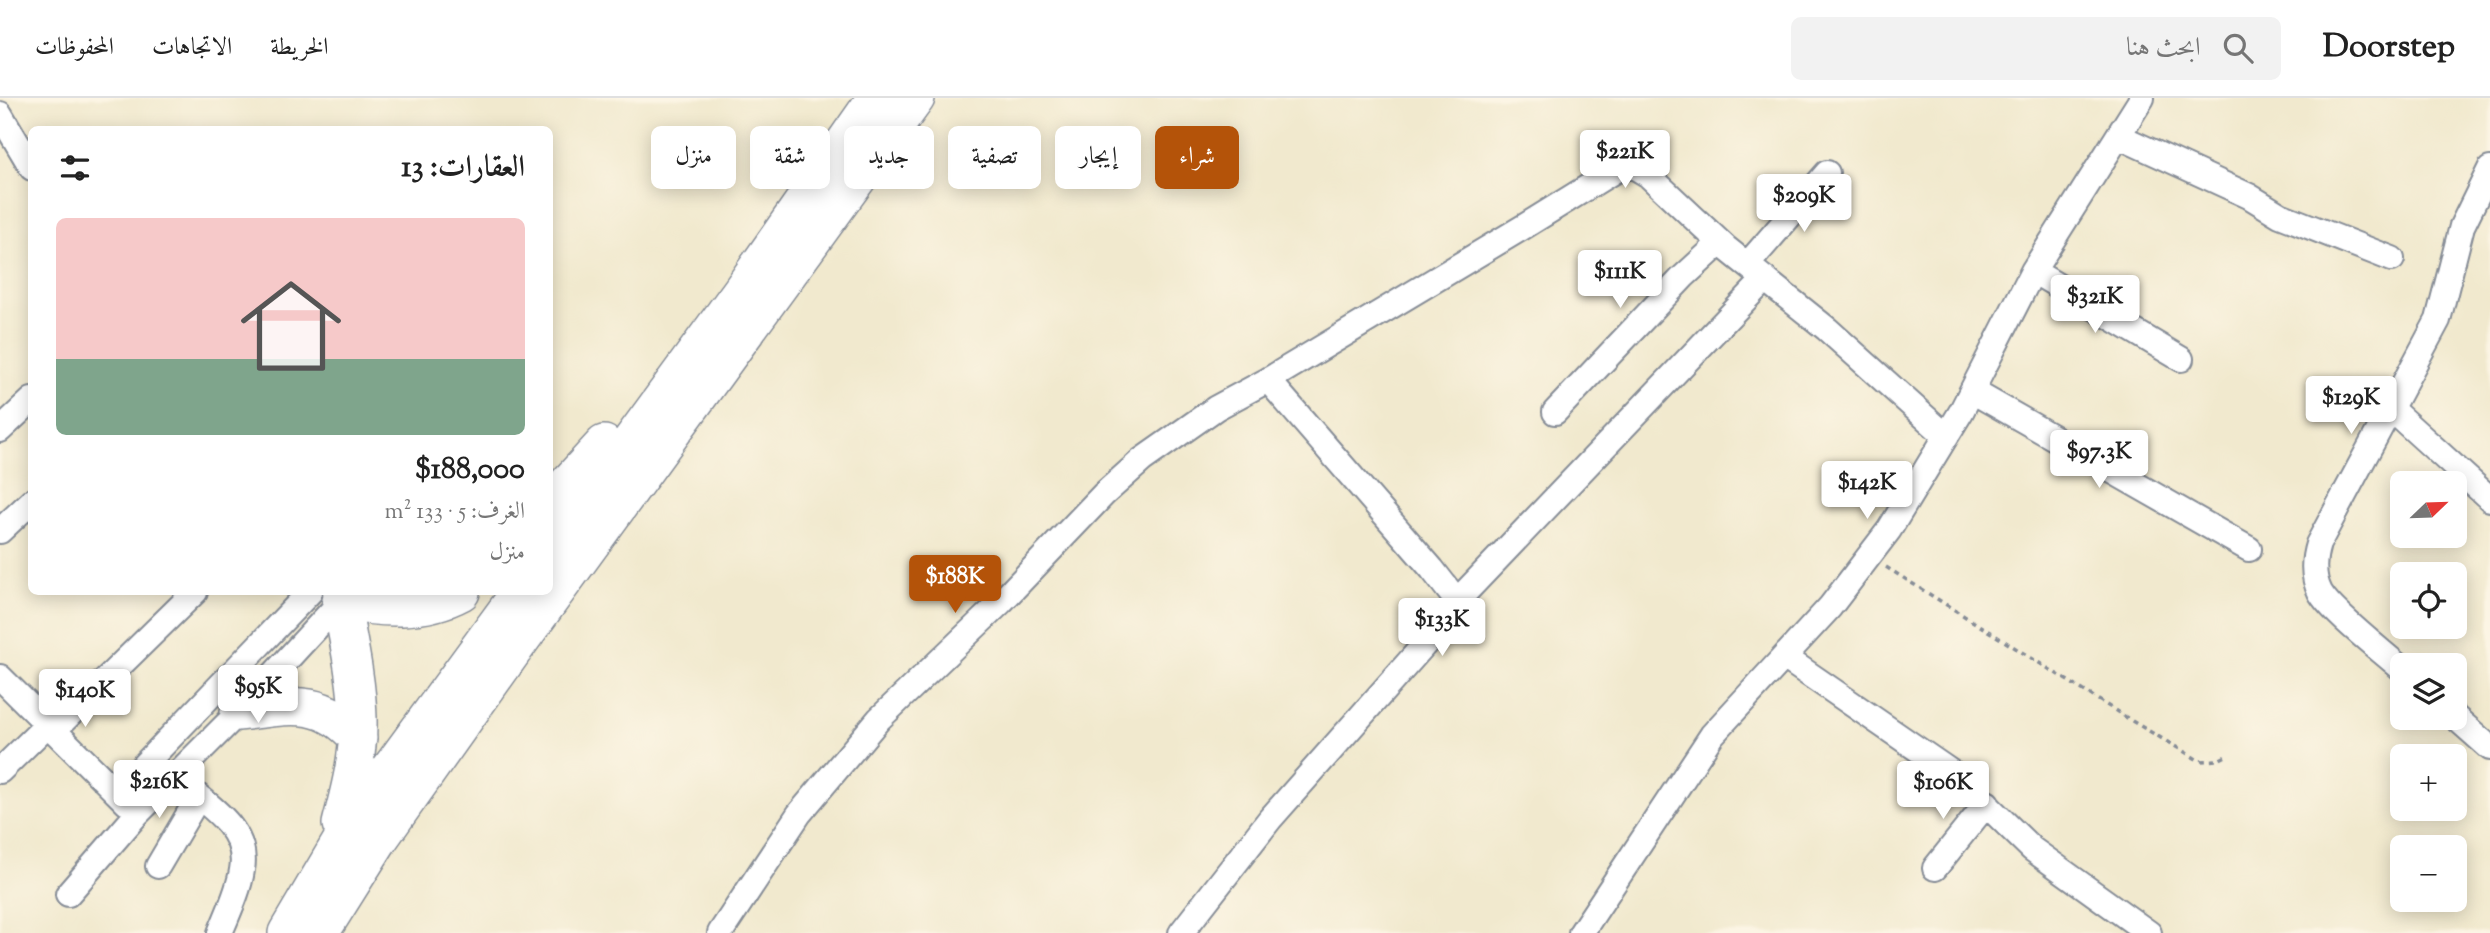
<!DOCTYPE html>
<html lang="ar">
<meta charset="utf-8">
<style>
body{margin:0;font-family:"Sorts Mill Goudy",Amiri,serif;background:#f2f2f2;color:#222;direction:rtl;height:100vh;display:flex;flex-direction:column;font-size:26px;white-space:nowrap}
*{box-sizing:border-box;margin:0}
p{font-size:23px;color:#767676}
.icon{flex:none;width:38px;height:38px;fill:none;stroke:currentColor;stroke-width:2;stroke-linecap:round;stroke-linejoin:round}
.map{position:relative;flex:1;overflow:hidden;direction:ltr}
.panel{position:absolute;left:28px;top:28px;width:525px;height:469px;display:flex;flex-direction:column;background:#fff;border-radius:10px;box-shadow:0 4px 18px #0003;direction:rtl}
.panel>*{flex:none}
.banner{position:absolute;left:574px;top:28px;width:665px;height:63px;direction:rtl;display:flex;gap:14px}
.needle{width:46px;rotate:67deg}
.buttons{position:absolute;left:2390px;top:373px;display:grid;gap:14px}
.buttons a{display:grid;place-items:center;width:77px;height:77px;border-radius:10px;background:#fff;box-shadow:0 4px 18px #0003;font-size:35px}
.price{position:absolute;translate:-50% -60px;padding:0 16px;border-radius:7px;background:#fff;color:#222;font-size:23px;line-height:46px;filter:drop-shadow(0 2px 4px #0008)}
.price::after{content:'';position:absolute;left:50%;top:42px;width:21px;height:16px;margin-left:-10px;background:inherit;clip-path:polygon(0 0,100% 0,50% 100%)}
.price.selected{background:#b45309;color:#fff}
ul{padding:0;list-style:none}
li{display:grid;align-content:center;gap:14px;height:371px;padding:0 28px}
li span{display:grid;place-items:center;height:217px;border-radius:10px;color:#555}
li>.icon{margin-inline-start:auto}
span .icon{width:126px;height:126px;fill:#fffc;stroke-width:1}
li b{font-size:30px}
h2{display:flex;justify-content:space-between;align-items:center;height:84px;padding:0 28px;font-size:30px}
.tag{padding:0 24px;border-radius:10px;background:#fff;box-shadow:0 4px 18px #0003;font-size:24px;line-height:63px}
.tag.selected{background:#b45309;color:#fff}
header{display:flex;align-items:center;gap:42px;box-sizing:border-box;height:98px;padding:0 35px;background:#fff;border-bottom:2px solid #e0e0e0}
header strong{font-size:33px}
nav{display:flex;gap:38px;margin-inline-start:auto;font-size:24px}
.search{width:490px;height:63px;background:#f2f2f2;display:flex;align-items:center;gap:18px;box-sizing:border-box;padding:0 24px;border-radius:10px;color:#767676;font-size:26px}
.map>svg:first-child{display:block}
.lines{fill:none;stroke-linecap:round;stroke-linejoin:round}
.minor-casing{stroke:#868c96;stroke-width:28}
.highway-casing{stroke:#868c96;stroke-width:40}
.path{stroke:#868c96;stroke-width:3.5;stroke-dasharray:5 5;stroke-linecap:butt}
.minor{stroke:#fff;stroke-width:24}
.highway{stroke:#fff;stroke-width:37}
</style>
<header>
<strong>Doorstep</strong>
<div class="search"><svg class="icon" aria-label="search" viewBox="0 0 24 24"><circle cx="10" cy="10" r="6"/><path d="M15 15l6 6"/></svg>ابحث هنا</div>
<nav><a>الخريطة</a><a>الاتجاهات</a><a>المحفوظات</a></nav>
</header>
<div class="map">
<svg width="2490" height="835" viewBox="0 0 2490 835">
<rect width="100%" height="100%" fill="#fcf5e5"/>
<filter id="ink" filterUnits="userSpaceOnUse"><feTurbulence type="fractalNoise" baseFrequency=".0143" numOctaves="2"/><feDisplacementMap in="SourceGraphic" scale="14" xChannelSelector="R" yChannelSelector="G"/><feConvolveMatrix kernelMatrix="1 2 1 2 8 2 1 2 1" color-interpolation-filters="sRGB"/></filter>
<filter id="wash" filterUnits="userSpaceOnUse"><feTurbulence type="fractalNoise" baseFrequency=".00686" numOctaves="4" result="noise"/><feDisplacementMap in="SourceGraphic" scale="28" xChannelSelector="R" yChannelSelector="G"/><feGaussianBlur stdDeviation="1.57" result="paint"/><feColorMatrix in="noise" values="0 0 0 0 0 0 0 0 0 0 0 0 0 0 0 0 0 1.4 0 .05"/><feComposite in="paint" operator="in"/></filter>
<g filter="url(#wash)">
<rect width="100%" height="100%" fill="#f1e9ce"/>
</g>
<g filter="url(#ink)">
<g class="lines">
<g class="minor-casing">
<path id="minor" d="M0,16L32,70
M2118,38L2249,98L2280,117L2392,161
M1747,167L1827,75
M2033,173L2181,261
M1972,293L2249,451
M2391,311L2490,401
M1555,314L1683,179L1720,145
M0,332L32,302
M0,433L32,403
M1457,503L1765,181
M1784,559L1958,679L2032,751L2149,835
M2403,572C2383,554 2331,514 2320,494C2312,478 2313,462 2318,446L2438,222L2462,128L2490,71
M0,579L127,705
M2455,619L2490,650
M54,632L195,494
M0,673L48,626
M174,679C202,703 250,729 242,772C239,793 228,815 220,835
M117,695L310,494
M158,768L198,700
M1935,770L1987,705
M68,796L138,715L239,614L341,503L335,494
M720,835L799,716L879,621L1001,504L1104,396L1142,362L1216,310L1268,282L1525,128L1617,71L1633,68L1648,77L1726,150L1827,231L1946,338
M1181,835L1270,721L1439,530L1457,503L1432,471L1268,282
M1581,835L1712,637L1830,509L1889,432L1961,314L2033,173L2142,0"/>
</g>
<g class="highway-casing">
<path id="highway" d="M550,405L604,346
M550,454L741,193L876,0
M239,614C289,608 321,598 358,640
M341,726C350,691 359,657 358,620C357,581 348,542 341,503C381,511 424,514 461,494
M287,835L358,715L520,494
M320,835L378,743L520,543L916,0"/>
</g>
<path class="path" d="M1886,469L2132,623L2200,663L2218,662L2228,657"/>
<use href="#minor" class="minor"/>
<use href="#highway" class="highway"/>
</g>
</g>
</svg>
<div class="buttons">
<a><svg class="needle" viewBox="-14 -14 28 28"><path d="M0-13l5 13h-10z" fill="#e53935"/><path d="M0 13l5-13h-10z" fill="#767676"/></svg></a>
<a><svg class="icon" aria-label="locate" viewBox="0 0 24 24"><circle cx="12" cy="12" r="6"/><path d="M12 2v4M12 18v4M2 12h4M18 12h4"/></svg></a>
<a><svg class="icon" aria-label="layers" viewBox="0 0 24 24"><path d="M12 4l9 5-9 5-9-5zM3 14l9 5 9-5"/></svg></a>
<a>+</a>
<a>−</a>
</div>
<b class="price" style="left:1625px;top:92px">$221K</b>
<b class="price" style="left:1804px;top:136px">$209K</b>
<b class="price" style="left:1620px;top:212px">$111K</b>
<b class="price" style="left:2095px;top:237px">$321K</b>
<b class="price" style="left:2351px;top:338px">$129K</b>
<b class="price" style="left:2099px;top:392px">$97.3K</b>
<b class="price" style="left:1867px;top:423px">$142K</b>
<b class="price selected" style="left:955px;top:517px">$188K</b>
<b class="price" style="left:1442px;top:560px">$133K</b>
<b class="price" style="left:258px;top:627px">$95K</b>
<b class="price" style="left:85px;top:631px">$140K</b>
<b class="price" style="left:159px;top:722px">$216K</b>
<b class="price" style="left:1943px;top:723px">$106K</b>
<div class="banner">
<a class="tag selected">شراء</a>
<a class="tag">إيجار</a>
<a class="tag">تصفية</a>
<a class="tag">جديد</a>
<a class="tag">شقة</a>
<a class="tag">منزل</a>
</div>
<section class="panel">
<h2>العقارات: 13<svg class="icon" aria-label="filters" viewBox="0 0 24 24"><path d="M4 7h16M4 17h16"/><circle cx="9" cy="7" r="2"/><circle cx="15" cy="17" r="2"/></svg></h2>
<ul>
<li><span style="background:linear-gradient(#f6c9c9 65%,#7fa58c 0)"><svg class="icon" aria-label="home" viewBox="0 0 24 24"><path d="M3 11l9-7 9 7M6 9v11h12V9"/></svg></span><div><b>$188,000</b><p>الغرف: 5 · 133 m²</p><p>منزل</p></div></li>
</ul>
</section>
</div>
